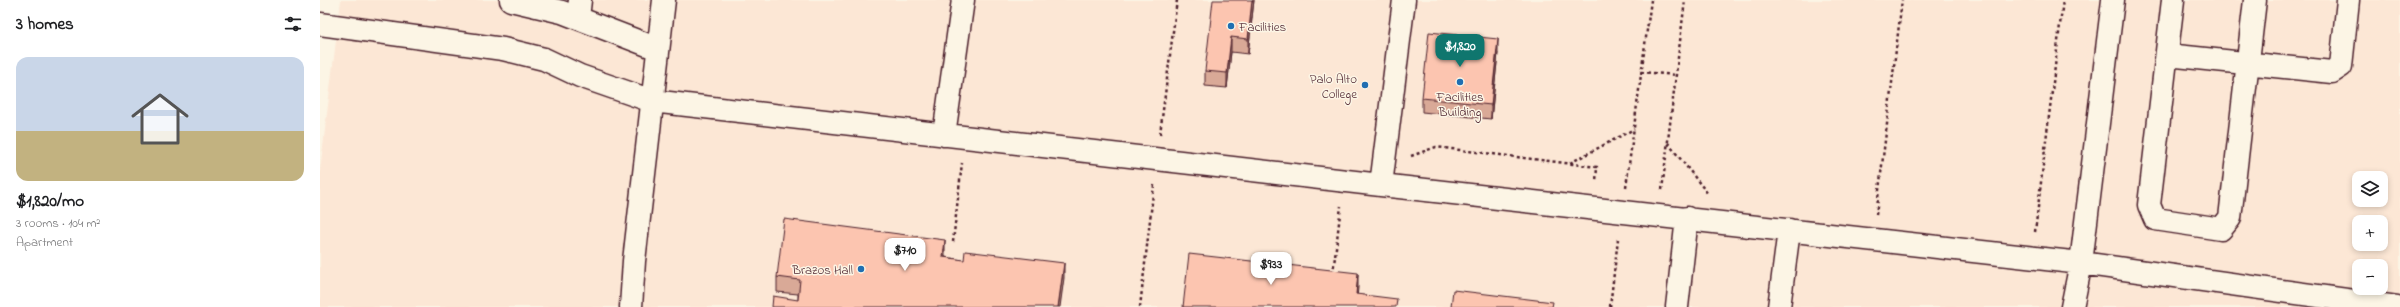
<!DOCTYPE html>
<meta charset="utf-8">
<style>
body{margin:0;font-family:"Indie Flower",sans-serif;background:#f2f2f2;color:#202124;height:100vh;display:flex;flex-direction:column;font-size:15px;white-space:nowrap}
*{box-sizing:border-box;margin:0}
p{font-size:13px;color:#757577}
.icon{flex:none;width:22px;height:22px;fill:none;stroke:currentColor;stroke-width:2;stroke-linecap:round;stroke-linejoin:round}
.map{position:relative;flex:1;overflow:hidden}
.details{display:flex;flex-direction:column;background:#fff;width:320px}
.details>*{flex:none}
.fabs{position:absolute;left:2032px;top:171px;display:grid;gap:8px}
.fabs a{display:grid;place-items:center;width:36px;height:36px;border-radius:8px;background:#fff;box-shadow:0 2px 6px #0003;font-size:20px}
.price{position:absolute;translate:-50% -34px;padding:0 9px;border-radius:8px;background:#fff;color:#222;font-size:13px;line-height:26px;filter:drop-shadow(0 1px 2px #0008)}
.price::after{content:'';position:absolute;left:50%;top:24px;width:12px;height:9px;margin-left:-6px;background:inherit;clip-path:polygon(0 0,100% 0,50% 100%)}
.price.active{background:#0f766e;color:#fff}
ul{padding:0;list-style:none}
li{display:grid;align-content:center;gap:8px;height:212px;padding:0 16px}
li+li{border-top:1px solid #e0e0e0}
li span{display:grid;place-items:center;height:124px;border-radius:12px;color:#555}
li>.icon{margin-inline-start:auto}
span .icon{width:72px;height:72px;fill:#fffc;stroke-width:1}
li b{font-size:17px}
h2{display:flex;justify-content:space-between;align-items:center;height:48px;padding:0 16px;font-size:17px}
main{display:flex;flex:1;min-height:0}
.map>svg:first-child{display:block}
.built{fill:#fce7d5;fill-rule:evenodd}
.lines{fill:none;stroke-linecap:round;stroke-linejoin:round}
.minor-casing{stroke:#4a1f2b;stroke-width:25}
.path{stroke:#4a1f2b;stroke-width:2.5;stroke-dasharray:3 3;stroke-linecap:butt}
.minor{stroke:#fcf5e5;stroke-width:22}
.wall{fill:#d9a997;stroke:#4a1f2b}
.shaded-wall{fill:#b08a7b;stroke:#4a1f2b}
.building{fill:#fcc5b0;stroke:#4a1f2b}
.poi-dot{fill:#1f6fb2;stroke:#fcf5e5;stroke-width:1.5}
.labels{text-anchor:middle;stroke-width:3;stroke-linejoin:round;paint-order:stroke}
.poi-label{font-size:13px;fill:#4a1f2b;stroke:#fcf5e5;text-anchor:end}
</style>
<main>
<section class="details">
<h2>3 homes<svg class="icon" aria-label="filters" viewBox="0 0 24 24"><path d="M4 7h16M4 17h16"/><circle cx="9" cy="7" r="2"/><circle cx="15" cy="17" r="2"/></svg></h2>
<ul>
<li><span style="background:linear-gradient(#c9d6e8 60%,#c2b280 0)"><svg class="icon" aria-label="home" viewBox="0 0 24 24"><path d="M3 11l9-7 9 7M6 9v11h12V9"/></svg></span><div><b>$1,820/mo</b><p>3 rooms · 104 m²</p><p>Apartment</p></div></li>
</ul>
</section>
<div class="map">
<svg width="2080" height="307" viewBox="0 0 2080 307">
<rect width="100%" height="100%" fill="#fcf5e5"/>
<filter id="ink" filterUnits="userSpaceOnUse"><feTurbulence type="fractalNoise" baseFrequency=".025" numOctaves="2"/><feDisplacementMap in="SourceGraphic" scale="8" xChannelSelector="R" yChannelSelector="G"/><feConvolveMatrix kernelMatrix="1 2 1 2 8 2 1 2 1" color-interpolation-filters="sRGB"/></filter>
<g filter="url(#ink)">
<path class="built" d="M21,0H2080V307H0V170ZM2039,178H2061V200H2039ZM2039,222H2061V244H2039ZM2039,266H2061V288H2039Z"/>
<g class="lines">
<g class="minor-casing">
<path id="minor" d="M191,0L242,12L338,49
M1853,0L1829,205L1835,219L1901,229L1910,218L1935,0
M258,18L260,0
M0,24L183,49L224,59L260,76L332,101L1061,185L1761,263L2077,307
M1847,55L2012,72L2021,66L2028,0
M624,135L643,0
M1061,185L1084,0
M311,307L314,261L344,0
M1357,307L1367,218
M1459,307L1469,230
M1752,307L1761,263L1793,0"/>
</g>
<path class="path" d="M1321,72L1356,75
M840,134L857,0
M1348,143L1388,194
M1091,156L1116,147L1277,167L1276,182
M1250,163L1314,129
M1306,187L1331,0
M1342,190L1365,0
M1556,215L1582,0
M1715,232L1743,0
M633,242L642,163
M1013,273L1021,206
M820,307L834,185
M1290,307L1298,239"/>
<use href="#minor" class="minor"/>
</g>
<path class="wall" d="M934,0L928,54L911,52L907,88L885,86V71Z
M1178,53L1171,119L1102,112V98Z
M625,255V257L744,278L478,300V294L457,292V277Z"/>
<path class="shaded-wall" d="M932,0H934L928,54V39Z
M911,37V52L907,88V73Z
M1178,39V53L1171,119V105Z
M625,240V255L623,272V257Z
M744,263V278L740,307H738Z
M1038,273V288L1036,307V294Z"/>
<path class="building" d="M893,0H932L928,39L911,37L907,73L885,71Z
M1109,32L1178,39L1171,105L1102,98Z
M464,219L625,240L623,257L644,260L645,251L744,263L738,307H452L453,296L478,300L480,280L457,277Z
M869,254L1038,273L1036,294L1077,299L1076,307H863Z
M1133,290L1233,302L1232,307H1131Z"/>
</g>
<g class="poi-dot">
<circle cx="911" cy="26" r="4"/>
<circle cx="1140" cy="82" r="4"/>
<circle cx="1045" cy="85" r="4"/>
<circle cx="541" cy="269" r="4"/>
</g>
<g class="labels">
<g class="poi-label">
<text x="919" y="31" text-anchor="start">Facilities</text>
<text x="1037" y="83">Palo Alto<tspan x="1037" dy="15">College</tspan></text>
<text x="1140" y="101" text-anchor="middle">Facilities<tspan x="1140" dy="15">Building</tspan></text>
<text x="533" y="274">Brazos Hall</text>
</g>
</g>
</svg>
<div class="fabs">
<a><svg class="icon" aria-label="layers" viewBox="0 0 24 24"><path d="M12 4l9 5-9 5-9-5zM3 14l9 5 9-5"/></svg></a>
<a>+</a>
<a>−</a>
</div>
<b class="price active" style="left:1140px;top:68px">$1,820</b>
<b class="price" style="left:585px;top:272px">$710</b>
<b class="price" style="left:951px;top:286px">$933</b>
</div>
</main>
